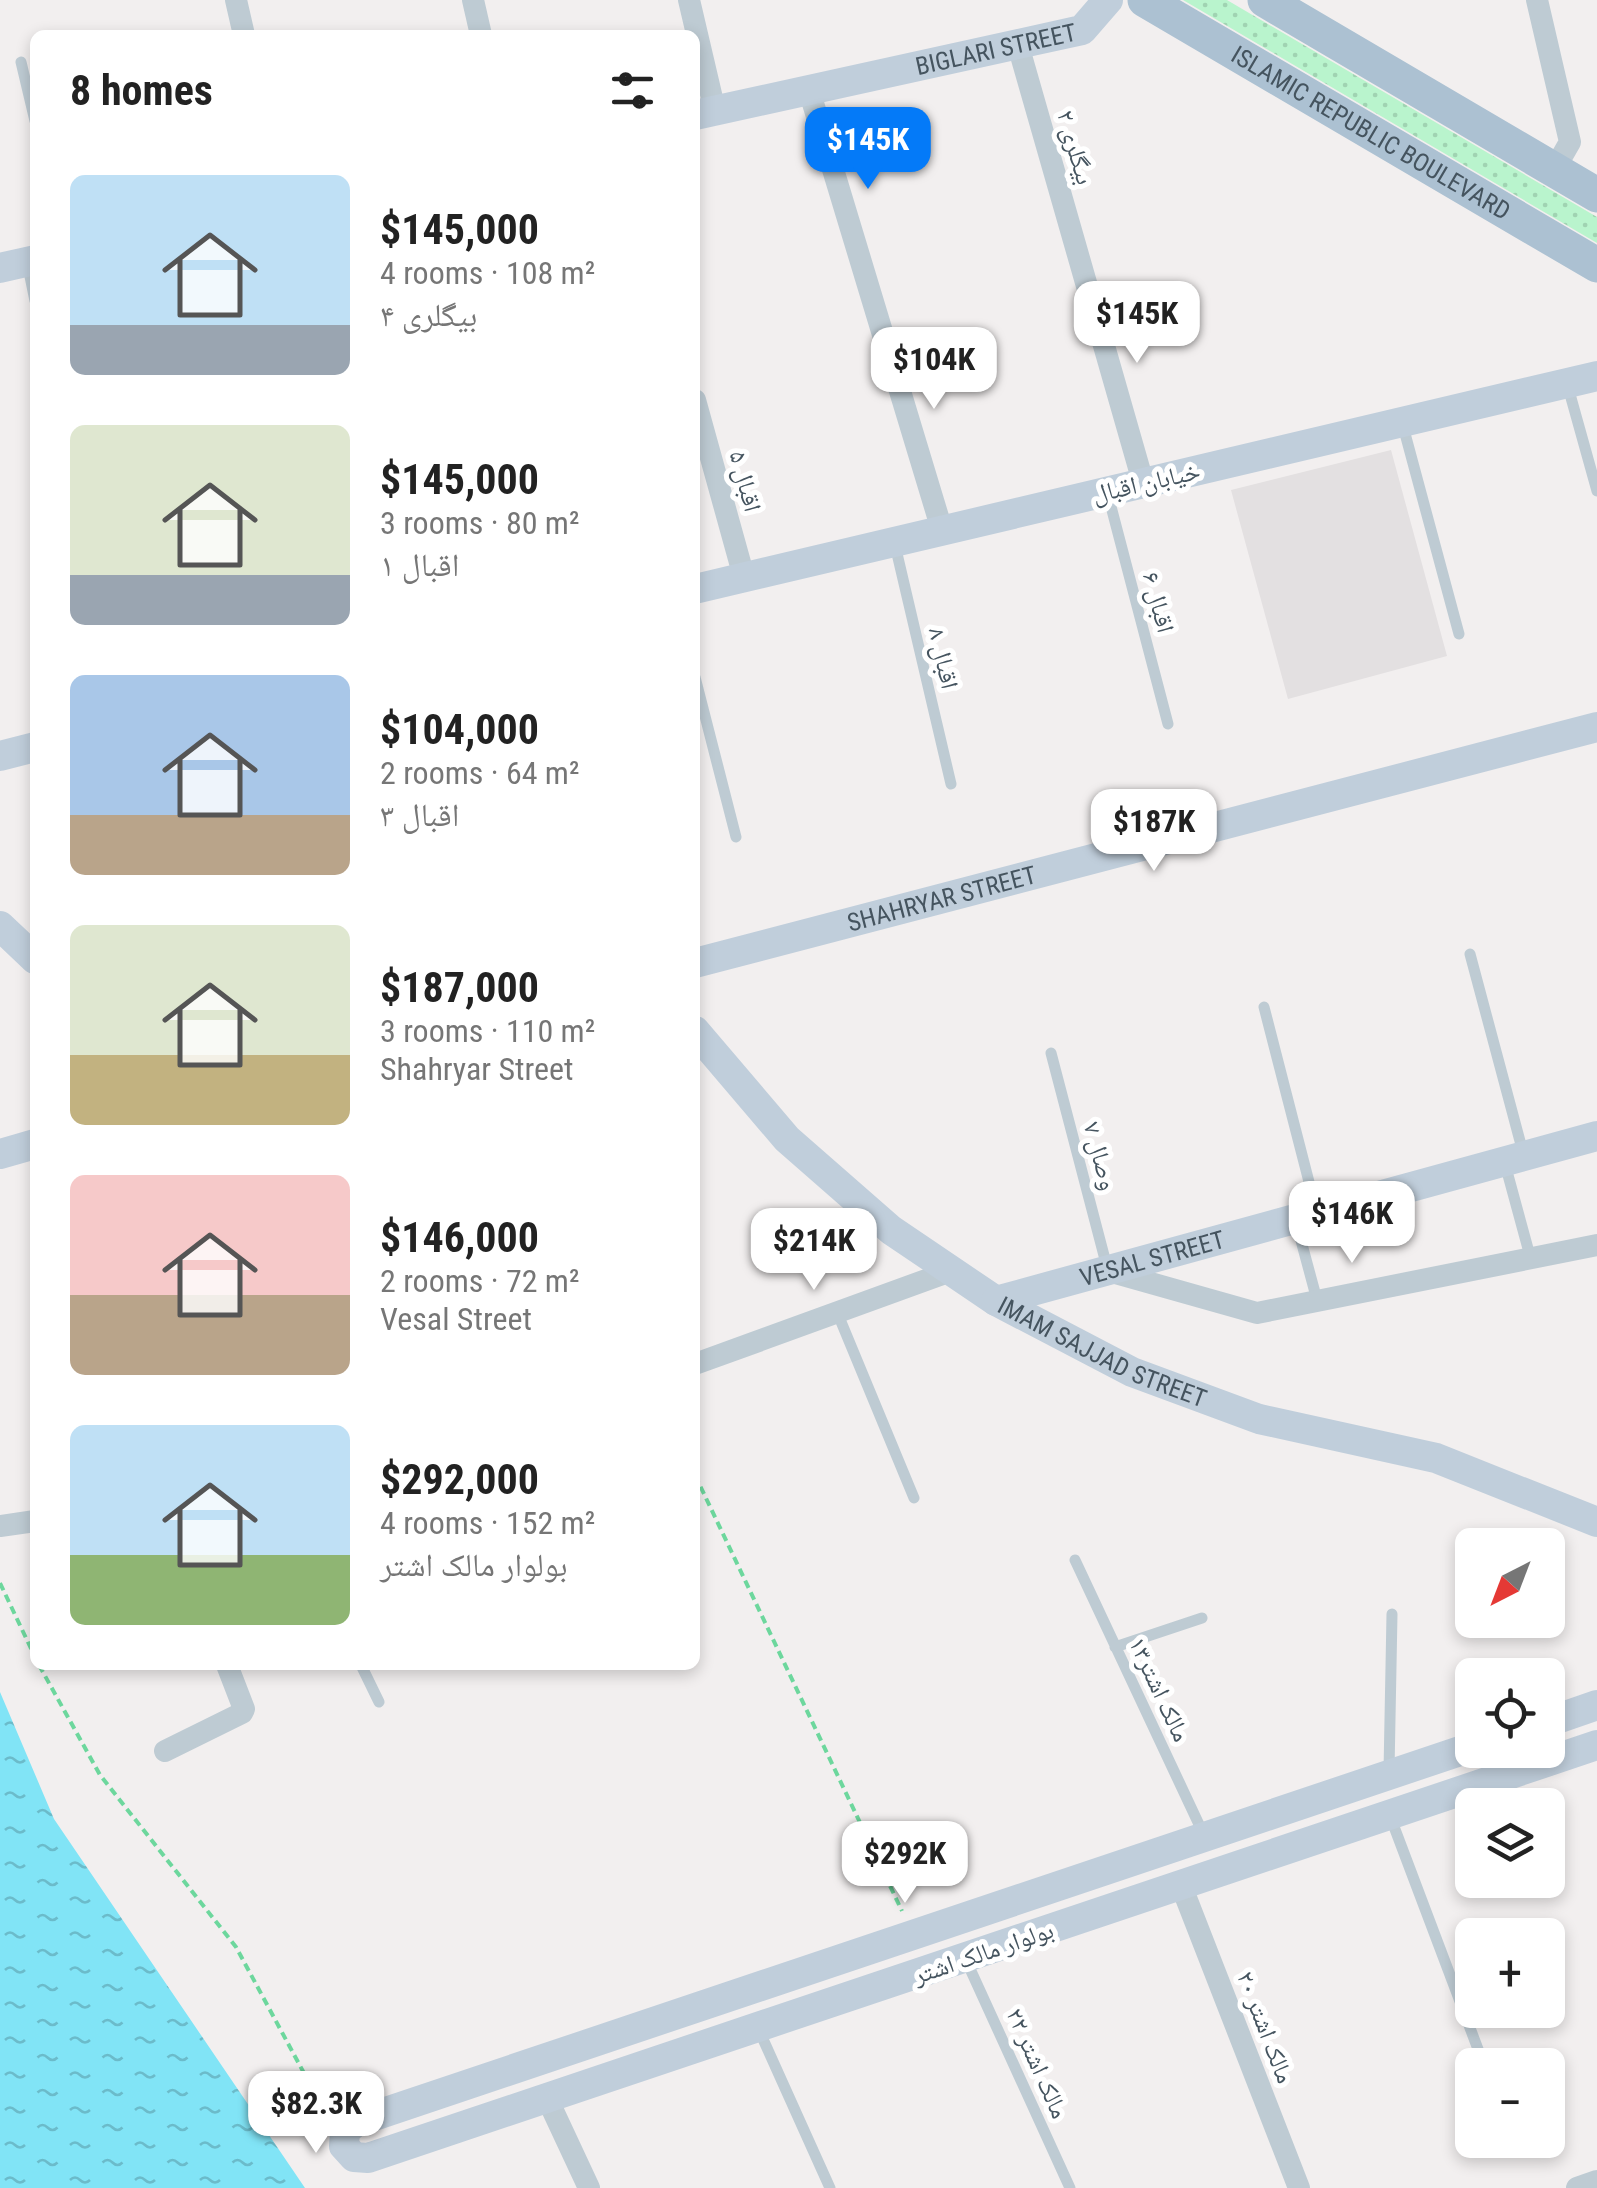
<!DOCTYPE html>
<meta charset="utf-8">
<style>
body{margin:0;font-family:"Roboto Condensed","Noto Naskh Arabic",sans-serif;background:#f2f2f2;color:#222;height:100vh;display:flex;flex-direction:column;font-size:38px;white-space:nowrap}
*{box-sizing:border-box;margin:0}
p{font-size:32px;color:#767676}
.icon{flex:none;width:55px;height:55px;fill:none;stroke:currentColor;stroke-width:2;stroke-linecap:round;stroke-linejoin:round}
.map{position:relative;flex:1;overflow:hidden}
.side{position:absolute;left:30px;top:30px;width:670px;height:1640px;display:flex;flex-direction:column;background:#fff;border-radius:15px;box-shadow:0 5px 15px #0003}
.side>*{flex:none}
.needle{width:65px;rotate:222deg}
.tools{position:absolute;left:1455px;top:1528px;display:grid;gap:20px}
.tools a{display:grid;place-items:center;width:110px;height:110px;border-radius:15px;background:#fff;box-shadow:0 5px 15px #0003;font-size:50px}
.price{position:absolute;translate:-50% -85px;padding:0 22px;border-radius:20px;background:#fff;color:#222;font-size:32px;line-height:65px;filter:drop-shadow(0 2px 5px #0008)}
.price::after{content:'';position:absolute;left:50%;top:60px;width:30px;height:22px;margin-left:-15px;background:inherit;clip-path:polygon(0 0,100% 0,50% 100%)}
.price.current{background:#047af8;color:#fff}
ul{padding:0;list-style:none}
li{display:flex;align-items:center;gap:30px;height:250px;padding:0 40px}
li span{display:grid;place-items:center;flex:none;width:280px;height:200px;border-radius:15px;color:#555}
li>.icon{margin-inline-start:auto}
span .icon{width:120px;height:120px;fill:#fffc;stroke-width:1}
li b{font-size:42px}
h2{display:flex;justify-content:space-between;align-items:center;height:120px;padding:0 40px;font-size:42px}
.map>svg:first-child{display:block}
.education{fill:#e3e0e1}
.grass{fill:url(#grass-dots)}
.water{fill:url(#water-ripples)}
.lines{fill:none;stroke-linecap:round;stroke-linejoin:round}
.path{stroke:#6dd79d;stroke-width:4;stroke-dasharray:8 5;stroke-linecap:butt}
.lane{stroke:#becbd3;stroke-width:11}
.street{stroke:#becbd3;stroke-width:22}
.secondary{stroke:#c0cedb;stroke-width:30}
.primary{stroke:#acc1d2;stroke-width:35}
.labels{text-anchor:middle;stroke-width:10;stroke-linejoin:round;paint-order:stroke}
.street-label{font-size:25px;fill:#45545f;stroke:#fff}
</style>
<div class="map">
<svg width="1597" height="2188" viewBox="0 0 1597 2188">
<defs>
<pattern id="grass-dots" width="8" height="8" patternUnits="userSpaceOnUse" patternTransform="scale(2.5)"><rect width="8" height="8" fill="#b9f4cd"/><path d="M2 2h.1M6 6h.1" fill="none" stroke="#a0d3b2" stroke-width="1.8" stroke-linecap="round"/></pattern>
<pattern id="water-ripples" width="26" height="14" patternUnits="userSpaceOnUse" patternTransform="scale(2.5)"><rect width="26" height="14" fill="#81e4f6"/><path d="M2 4q2-2 4 0t4 0M15 11q2-2 4 0t4 0" fill="none" stroke="#6bbbca"/></pattern>
</defs>
<rect width="100%" height="100%" fill="#f2efef"/>
<path class="education" d="M1391,450L1447,656L1288,699L1231,490Z"/>
<path class="grass" d="M1183,0H1227L1597,217V243Z"/>
<path class="water" d="M0,1692L54,1819L305,2188H0Z"/>
<g class="lines">
<path class="path" d="M695,1475L902,1911
M0,1583L35,1657
M39,1665L100,1775L236,1947L326,2114"/>
<path class="lane" d="M21,62L35,121
M27,262L35,301
M1568,387L1597,491
M1403,426L1459,634
M1108,495L1168,724
M895,545L951,784
M695,677L736,837
M1470,954L1524,1156
M1264,1007L1317,1213
M1051,1053L1107,1267
M1505,1164L1530,1256
M1296,1222L1317,1300
M837,1312L914,1498
M1075,1560L1203,1833
M1115,1647L1202,1618
M361,1665L379,1702
M1389,1771L1392,1614
M1390,1816L1484,2065
M966,1960L1070,2188
M758,2028L830,2188"/>
<path class="street" d="M236,0L244,35
M473,0L481,35
M689,0L715,111
M1537,0L1570,142L1554,170
M1018,45L1143,482
M809,90L942,530
M695,400L744,577
M1108,1271L1257,1313L1597,1245
M695,1364L951,1271
M0,1526L35,1521
M165,1751L242,1713L244,1709L227,1665
M1181,1885L1299,2188
M547,2098L589,2188
M1577,2188L1597,2181"/>
<g class="secondary">
<path id="s1" d="M695,115L1082,30L1108,0"/>
<path d="M0,268L35,260"/>
<path d="M695,589L1597,376"/>
<path d="M0,756L35,747"/>
<path d="M0,926L35,959"/>
<path id="s2" d="M695,963L1597,727"/>
<path id="s3" d="M695,1031L787,1139L891,1230L996,1301L1132,1372L1259,1419L1436,1458L1597,1522"/>
<path d="M0,1154L35,1144"/>
<path id="s4" d="M996,1301L1597,1136"/>
<path d="M1548,1722L1597,1705"/>
<path d="M1472,1747L356,2122L345,2131L344,2146L354,2157L368,2158L1597,1745"/>
</g>
<g class="primary">
<path id="s5" d="M1145,0L1597,265"/>
<path d="M1265,0L1597,195"/>
</g>
</g>
<g class="labels">
<g class="street-label">
<text dy="9" stroke="none"><textPath href="#s1" startOffset="308">BIGLARI STREET</textPath></text>
<text dy="9" stroke="none"><textPath href="#s5" startOffset="262">ISLAMIC REPUBLIC BOULEVARD</textPath></text>
<text transform="translate(1076 147) rotate(74)" y="9">بیگلری ۲</text>
<text transform="translate(746 481) rotate(75)" y="9">اقبال ۵</text>
<text transform="translate(1146 482) rotate(-13)" y="9">خیابان اقبال</text>
<text transform="translate(1159 602) rotate(75)" y="9">اقبال ۶</text>
<text transform="translate(944 658) rotate(77)" y="9">اقبال ۸</text>
<text dy="9" stroke="none"><textPath href="#s2" startOffset="255">SHAHRYAR STREET</textPath></text>
<text transform="translate(1101 1156) rotate(75)" y="9">وصال ۷</text>
<text dy="9" stroke="none"><textPath href="#s4" startOffset="162">VESAL STREET</textPath></text>
<text dy="9" stroke="none"><textPath href="#s3" startOffset="525">IMAM SAJJAD STREET</textPath></text>
<text transform="translate(1160 1689) rotate(65)" y="9">مالک اشتر۱۳</text>
<text transform="translate(983 1952) rotate(-19)" y="9">بولوار مالک اشتر</text>
<text transform="translate(1266 2027) rotate(69)" y="9">مالک اشتر ۲۰</text>
<text transform="translate(1038 2063) rotate(66)" y="9">مالک اشتر ۲۲</text>
</g>
</g>
</svg>
<div class="tools">
<a><svg class="needle" viewBox="-14 -14 28 28"><path d="M0-13l5 13h-10z" fill="#e53935"/><path d="M0 13l5-13h-10z" fill="#767676"/></svg></a>
<a><svg class="icon" aria-label="locate" viewBox="0 0 24 24"><circle cx="12" cy="12" r="6"/><path d="M12 2v4M12 18v4M2 12h4M18 12h4"/></svg></a>
<a><svg class="icon" aria-label="layers" viewBox="0 0 24 24"><path d="M12 4l9 5-9 5-9-5zM3 14l9 5 9-5"/></svg></a>
<a>+</a>
<a>−</a>
</div>
<b class="price current" style="left:868px;top:192px">$145K</b>
<b class="price" style="left:1137px;top:366px">$145K</b>
<b class="price" style="left:934px;top:412px">$104K</b>
<b class="price" style="left:1154px;top:874px">$187K</b>
<b class="price" style="left:1352px;top:1266px">$146K</b>
<b class="price" style="left:814px;top:1293px">$214K</b>
<b class="price" style="left:905px;top:1906px">$292K</b>
<b class="price" style="left:316px;top:2156px">$82.3K</b>
<section class="side">
<h2>8 homes<svg class="icon" aria-label="filters" viewBox="0 0 24 24"><path d="M4 7h16M4 17h16"/><circle cx="9" cy="7" r="2"/><circle cx="15" cy="17" r="2"/></svg></h2>
<ul>
<li><span style="background:linear-gradient(#bfe0f5 75%,#9aa5b1 0)"><svg class="icon" aria-label="home" viewBox="0 0 24 24"><path d="M3 11l9-7 9 7M6 9v11h12V9"/></svg></span><div><b>$145,000</b><p>4 rooms · 108 m²</p><p>بیگلری ۴</p></div></li>
<li><span style="background:linear-gradient(#dfe7d0 75%,#9aa5b1 0)"><svg class="icon" aria-label="home" viewBox="0 0 24 24"><path d="M3 11l9-7 9 7M6 9v11h12V9"/></svg></span><div><b>$145,000</b><p>3 rooms · 80 m²</p><p>اقبال ۱</p></div></li>
<li><span style="background:linear-gradient(#a9c7e8 70%,#b9a48a 0)"><svg class="icon" aria-label="home" viewBox="0 0 24 24"><path d="M3 11l9-7 9 7M6 9v11h12V9"/></svg></span><div><b>$104,000</b><p>2 rooms · 64 m²</p><p>اقبال ۳</p></div></li>
<li><span style="background:linear-gradient(#dfe7d0 65%,#c2b280 0)"><svg class="icon" aria-label="home" viewBox="0 0 24 24"><path d="M3 11l9-7 9 7M6 9v11h12V9"/></svg></span><div><b>$187,000</b><p>3 rooms · 110 m²</p><p>Shahryar Street</p></div></li>
<li><span style="background:linear-gradient(#f6c9c9 60%,#b9a48a 0)"><svg class="icon" aria-label="home" viewBox="0 0 24 24"><path d="M3 11l9-7 9 7M6 9v11h12V9"/></svg></span><div><b>$146,000</b><p>2 rooms · 72 m²</p><p>Vesal Street</p></div></li>
<li><span style="background:linear-gradient(#bfe0f5 65%,#8fb573 0)"><svg class="icon" aria-label="home" viewBox="0 0 24 24"><path d="M3 11l9-7 9 7M6 9v11h12V9"/></svg></span><div><b>$292,000</b><p>4 rooms · 152 m²</p><p>بولوار مالک اشتر</p></div></li>
</ul>
</section>
</div>
